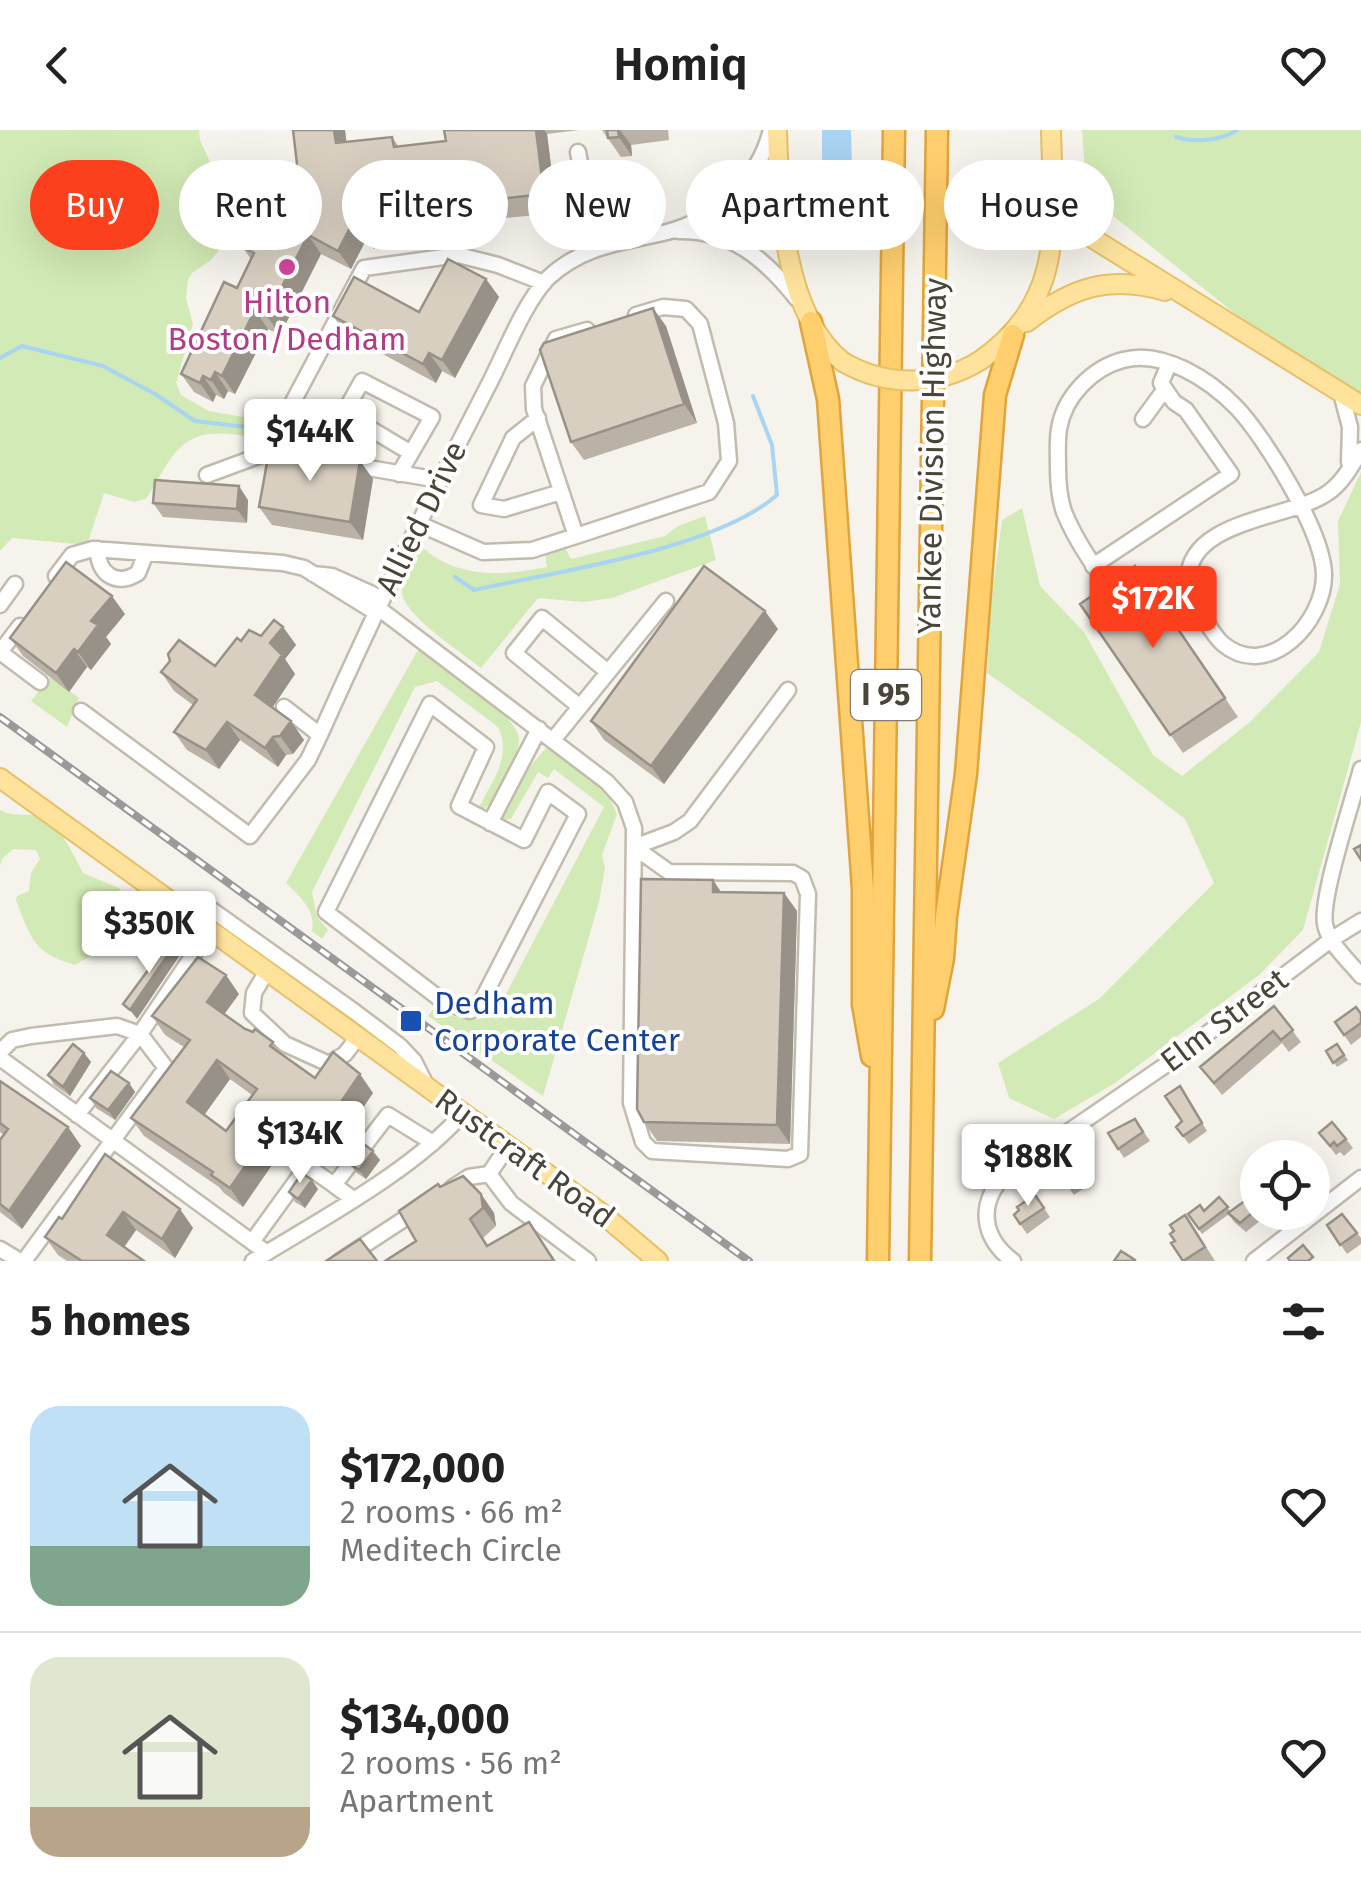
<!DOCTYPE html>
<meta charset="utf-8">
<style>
body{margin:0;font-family:"Fira Sans",sans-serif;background:#f2f2f2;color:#222;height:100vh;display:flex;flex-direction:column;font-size:38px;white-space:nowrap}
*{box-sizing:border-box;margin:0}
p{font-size:32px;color:#767676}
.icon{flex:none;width:55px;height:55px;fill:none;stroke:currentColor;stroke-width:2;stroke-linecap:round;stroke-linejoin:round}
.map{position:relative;height:1131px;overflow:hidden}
.side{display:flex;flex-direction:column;background:#fff;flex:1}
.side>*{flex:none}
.guide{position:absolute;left:30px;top:30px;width:1302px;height:90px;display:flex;gap:20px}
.buttons{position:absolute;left:1240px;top:1010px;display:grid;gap:20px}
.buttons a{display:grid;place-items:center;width:90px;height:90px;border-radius:50%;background:#fff;box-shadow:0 10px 40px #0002;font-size:50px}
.price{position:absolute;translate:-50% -85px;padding:0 22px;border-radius:10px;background:#fff;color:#222;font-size:32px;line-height:65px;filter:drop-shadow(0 2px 5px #0008)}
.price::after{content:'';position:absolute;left:50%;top:60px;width:30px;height:22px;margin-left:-15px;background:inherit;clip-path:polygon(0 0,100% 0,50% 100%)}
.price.current{background:#fc3f1d;color:#fff}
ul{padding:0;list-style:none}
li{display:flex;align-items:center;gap:30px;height:250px;padding:0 30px}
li+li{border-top:2px solid #e0e0e0}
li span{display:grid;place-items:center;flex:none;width:280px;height:200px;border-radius:30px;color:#555}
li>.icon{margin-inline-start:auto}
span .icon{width:120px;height:120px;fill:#fffc;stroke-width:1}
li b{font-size:42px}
h2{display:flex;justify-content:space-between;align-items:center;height:120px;padding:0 30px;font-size:42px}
.pill{padding:0 35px;border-radius:45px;background:#fff;box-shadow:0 10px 40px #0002;font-size:35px;line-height:90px}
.pill.current{background:#fc3f1d;color:#fff}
header{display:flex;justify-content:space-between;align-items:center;height:130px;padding:0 30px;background:#fff;font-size:45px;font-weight:600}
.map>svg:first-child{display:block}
.green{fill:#d2eab5}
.water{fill:#a9d4f2}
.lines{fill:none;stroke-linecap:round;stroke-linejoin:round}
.stream{stroke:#a9d4f2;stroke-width:4}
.minor-casing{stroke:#c2bbae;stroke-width:19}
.major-casing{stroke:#e6c16a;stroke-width:22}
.highway-casing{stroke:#e0a43c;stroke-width:25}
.minor{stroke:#fff;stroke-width:14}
.major{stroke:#ffe39c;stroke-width:18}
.highway{stroke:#ffcf6e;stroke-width:20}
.rail-casing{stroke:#9a9a9a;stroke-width:8}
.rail{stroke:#fff;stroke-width:4;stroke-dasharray:11;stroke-linecap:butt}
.major-bridge-casing{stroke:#e6c16a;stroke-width:22;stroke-linecap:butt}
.major-bridge{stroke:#ffe39c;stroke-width:18}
.wall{fill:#bab2a6;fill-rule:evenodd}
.shaded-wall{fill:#979187}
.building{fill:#d8cfc1;stroke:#979187;stroke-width:2.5;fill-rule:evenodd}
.hotel-dot{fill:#d1479c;stroke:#fff;stroke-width:4}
.transit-dot{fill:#1a4fb4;stroke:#fff;stroke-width:4}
.labels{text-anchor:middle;stroke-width:8;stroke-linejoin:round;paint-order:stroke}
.shield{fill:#fff;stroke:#817c74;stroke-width:2.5}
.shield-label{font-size:30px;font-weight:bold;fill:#4b4439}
.hotel-label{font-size:32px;fill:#b23c85;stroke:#fff}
.street-label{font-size:32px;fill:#4b4439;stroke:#fff}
.transit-label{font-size:32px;fill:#164399;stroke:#fff;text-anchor:start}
</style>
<header><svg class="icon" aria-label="back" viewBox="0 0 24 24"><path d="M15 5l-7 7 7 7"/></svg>Homiq<svg class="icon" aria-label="heart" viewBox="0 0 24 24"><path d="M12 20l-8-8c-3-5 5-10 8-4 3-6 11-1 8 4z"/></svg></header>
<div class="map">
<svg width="1361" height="1131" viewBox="0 0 1361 1131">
<rect width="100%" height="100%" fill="#f6f3ec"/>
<path class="green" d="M0,0H199L200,10L215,43L227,111L211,130L192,143L188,150L186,169L193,194L176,253L181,265L209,281L285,294L294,303C260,319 213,287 181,317C167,329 157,353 146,369L134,372L104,363L87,415L12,408L0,421Z
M1082,0H1361V266L1238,186L1112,85L1085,42Z
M1361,342V592L1303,800L1259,845L1115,953L1054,989L1009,968L998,933L1099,869L1214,753L1185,689L1082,610L987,543L991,475L1002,390L1022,378L1040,456L1084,502L1153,625L1182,646L1250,592L1319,522L1340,454L1338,391Z
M705,386L716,430L612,468L583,472L538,468L481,538C462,522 402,485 402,461C402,445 414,429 421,416C456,449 503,446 547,437L545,424L565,418L571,429L665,406L678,396Z
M418,520C439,535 523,586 519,612C516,632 498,656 489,675L482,680L480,675C493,650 512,626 498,597L437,551L415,557L312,762L317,787L328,800L322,809L312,801C316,780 300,767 286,753Z
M50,547L79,568L67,597L31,571Z
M546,618H550L607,663L617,684L602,725L605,738L599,772L543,966L428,886L435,877C454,889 480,897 498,879L604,677L554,639L548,648L538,642L511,689L502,690L528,639Z
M0,680C12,686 19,684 31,685C58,688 72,722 83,743L119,758L126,771L116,789L120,809L75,835C34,824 30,807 16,770L17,766L29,761L31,743L40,729L36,720L13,719L2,729L0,736Z"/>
<path class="water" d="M822,0H851L853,72L843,82L834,83L822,70Z"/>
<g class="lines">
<path class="stream" d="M1176,7C1195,13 1220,11 1237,0
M0,228L22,216L103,236L155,264L195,291L279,301L358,322
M455,447L474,460C558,441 714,420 777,365L772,315L753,266"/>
<g class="minor-casing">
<path id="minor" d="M578,22L596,117
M678,101C732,100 765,129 797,169
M1341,263L1350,297L1349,332
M286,285L364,138L458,125L498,135L544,153
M538,288L513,308L481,375L504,379L561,362
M1143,289L1165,259
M351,335L439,350
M399,344L432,287L362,251L344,283L411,323
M207,345L272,321L285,324
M417,393L483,422L532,420L576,406L534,279L533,256L556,209L587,200
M576,406L709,362L729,331L726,293L700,194L686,179L663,177L636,185
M98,419C97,444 117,457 138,443L146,423
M1093,436L1231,344L1186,280L1174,272L1161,253L1169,234
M313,444L332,446L381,468
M56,446L72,425L93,419L283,433L304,438L375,482
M1120,471C1099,444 1077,414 1064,382C1059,367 1058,352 1058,337C1058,325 1057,311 1059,299C1064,267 1092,238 1123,230C1163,219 1210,250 1237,278C1266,309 1323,402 1324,444C1325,491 1269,552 1223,514C1216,508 1210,498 1205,490C1197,478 1187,463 1188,449C1190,388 1293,389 1329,362C1343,352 1352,335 1361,320
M0,475L15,454
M377,477L607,652L625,672L634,698L631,973L643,1012L652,1021L788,1029L800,1024L808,764L802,748L793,743L669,742L634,717
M20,496L0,522L40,552
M430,574L486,617L459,676L524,710L548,662L578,684L480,874L470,881L444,872L326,782Z
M580,577L514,523L542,488L608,542
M81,581L250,706L308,630L320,605L284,577
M320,605C373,486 429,370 489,254C505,223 524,173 548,148C583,115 622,113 667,102C715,90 759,49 771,0
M553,610L666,471
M1361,639C1353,670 1320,768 1325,794C1328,813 1350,832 1361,846
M490,693L539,599
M634,717L674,702L690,691L788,560
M171,772L212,780L355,882L400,916L414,931L427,957
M267,841L254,863L252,883L285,914L329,934L345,924L358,907
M0,922L12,910L31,906L117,896L140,904L210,800
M0,928L267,1123
M489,1044L511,1073L588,1131
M452,1058L469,1047L489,1044L508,1016
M353,1069L334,1055L388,985L433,1013
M252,1112L307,1036L334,1055
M0,1119L20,1131
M24,1131L166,938L140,904L77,985
M253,1131C318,1091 414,1040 463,983
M340,1131L418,1080
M1013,1131C982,1108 977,1074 1005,1045L1167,934L1332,809L1361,791
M1254,1131L1361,1048"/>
</g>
<g class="major-casing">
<path id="major" d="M777,0C779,70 783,185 843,232
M1052,49L1057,78L1068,93L1361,275
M1027,192C1072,157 1109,145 1165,161
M981,230C1067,168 1053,95 1051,0
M0,648L600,1082L658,1131"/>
</g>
<g class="highway-casing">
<path id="highway" d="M811,192L828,269L863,758V874L872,926
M933,879L943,828L946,786L966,644L995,265L1013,205
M878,1131L894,0
M920,1131L937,0"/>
</g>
<use href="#minor" class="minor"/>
<use href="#major" class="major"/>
<use href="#highway" class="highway"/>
<g class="rail-casing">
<path id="rail" d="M0,587L749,1131"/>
</g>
<use href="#rail" class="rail"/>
<g class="major-bridge-casing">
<path id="major-bridge" d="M843,232C886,257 938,257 981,230"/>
</g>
<use href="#major-bridge" class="major-bridge"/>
</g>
<path class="wall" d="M293,0H345L346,12L392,7L399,17L446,11L444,0H579L547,4L557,83L485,90L474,75L414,82L418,119L409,111L397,112L394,117L390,113L377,114L374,119L366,110L351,139L321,124L280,205L268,199L235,264L228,261L224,269L216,265L213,272L194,262L181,244L237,158L251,129L242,117L250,102L232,93L219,74L282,65L297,34Z
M602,0H668L669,10L631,15L632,26L621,27Z
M486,149L499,167L455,248L442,241L436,253L346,204L333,186L419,182Z
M666,196L697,293L584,330L571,312Z
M360,331L373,349L363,410L272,395L259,377Z
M248,370L247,393L163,387L153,373Z
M1135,436L1238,587L1183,623L1080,474L1113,461Z
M125,484L106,507L111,514L91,540L87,537L69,562L23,526L10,508Z
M283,497L296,515L285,529L295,544L272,578L304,610L293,624L286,625L278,637L240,610L219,639L187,620L174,602L193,575L174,561L161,542L215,536L241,511L261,506Z
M778,499L664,654L604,610L591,591Z
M721,762L784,763L797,781L790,1014L657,1011L644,992Z
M239,864L224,884L245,899L273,912L282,925L315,948L373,963L331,1025L298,997L243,1077L224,1063L219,1057L144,1006L131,988L184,917L165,905L152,886ZM230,949L252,965L226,1001L204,985Z
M1274,876L1301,912L1289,922L1282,913L1222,965L1200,937Z
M1361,884V907L1351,915L1335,892Z
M1337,914L1348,930L1337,937L1326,921Z
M84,923L91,932L70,966L54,955L48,945Z
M0,951L68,997L81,1016L22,1099L0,1082V1010L4,1005L0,1002Z
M129,953L135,962L115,990L96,978L90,968Z
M1180,956L1207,1001L1189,1014L1176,997L1182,991Z
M1135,989L1150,1011L1124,1028L1108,1003Z
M1319,1003L1346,1009L1353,1018L1344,1026L1340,1022L1336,1025Z
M105,1024L193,1098L175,1128L136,1100L124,1117L144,1131H67L58,1125L45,1107L62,1089Z
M1078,1029L1094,1051L1074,1065L1058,1043Z
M380,1030L366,1049L357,1043L350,1034Z
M440,1057L481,1064L494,1083L496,1096L483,1108L488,1116L529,1092L556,1131H385L416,1111Z
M318,1059L305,1078L295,1072L289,1062Z
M1035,1065L1050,1087L1027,1104L1014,1085Z
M1258,1065V1082L1270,1083L1246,1102L1234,1092L1229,1084L1202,1104L1188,1084L1204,1081L1219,1067L1230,1081Z
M1342,1084L1361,1108V1114L1347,1124L1327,1095Z
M1195,1099L1215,1131H1183Z"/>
<path class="shaded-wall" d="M334,0H345L349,32L336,13Z
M536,0H544L547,4L557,83L544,64Z
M618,0H620L631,15L632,26L619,7Z
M401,64L414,82L418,119L405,100Z
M353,92L366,110L351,139L338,121Z
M384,94L397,112L394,117L381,98Z
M364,96L377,114L374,119L361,101Z
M308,105L321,124L280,205L267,186Z
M486,149L499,167L455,248L442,230Z
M653,178L666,196L697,293L684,274Z
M255,180L268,199L235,264L222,246Z
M429,223L442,241L436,253L423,234Z
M215,242L228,261L224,269L211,250Z
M203,246L216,265L213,272L200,253Z
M360,331L373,349L363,410L350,392Z
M239,356L248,370L247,393L237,379Z
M112,466L125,484L106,507L111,514L91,540L78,522L91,491Z
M765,481L778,499L664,654L651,636Z
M283,497L296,515L285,529L295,544L268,584L255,565L270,513Z
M74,519L87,537L69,562L56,543Z
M291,591L304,610L293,624L280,606Z
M227,592L240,610L219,639L206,620Z
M273,607L286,625L278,637L265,618Z
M713,750L726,769L713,762Z
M784,763L797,781L790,1014L777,995Z
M176,813L182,822L137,889L130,880Z
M226,845L239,864L220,890L207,872Z
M84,923L91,932L70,966L63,957Z
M217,930L230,949L200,991L187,972Z
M360,944L373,963L331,1025L318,1006Z
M129,953L135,962L115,990L108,980Z
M285,978L298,997L243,1077L230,1058Z
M68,997L81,1016L22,1099L9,1081Z
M373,1021L380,1030L366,1049L359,1040Z
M312,1050L318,1059L305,1078L298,1069Z
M481,1064L494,1083L496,1096L483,1078Z
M180,1079L193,1098L175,1128L162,1109Z
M123,1082L136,1100L120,1123L107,1105Z"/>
<path class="building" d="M293,0H334L336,13L392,7L394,17L446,11L444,0H536L544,64L472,72L470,55L401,64L405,100L396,92L384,94L381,98L377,95L364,96L361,101L353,92L338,121L308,105L267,186L255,180L222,246L215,242L211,250L203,246L200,253L181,244L224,152L237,158L254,123L242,117L255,92L219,74L235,42L282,65L297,34Z
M607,0H618L619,7L608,8Z
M448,129L486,149L442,230L429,223L423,234L333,186L354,147L419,182Z
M653,178L684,274L571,312L540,220L544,213Z
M270,316L360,331L350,392L259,377Z
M155,350L239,356L237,379L153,373Z
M66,432L112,466L91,491L98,495L78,522L74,519L56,543L10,508Z
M704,436L765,481L651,636L591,591Z
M1135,436L1225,568L1170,605L1080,474L1100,460L1113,461L1117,449Z
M274,490L283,497L270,513L282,525L255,565L291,591L280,606L273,607L265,618L227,592L206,620L174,602L197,570L161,542L170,531L168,524L179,510L215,536L237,508L241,511L249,500L261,506Z
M1361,715V730L1354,719Z
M641,749L713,750V762L784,763L777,995L644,992L637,979Z
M171,809L176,813L130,880L123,874Z
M198,827L226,845L207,872L245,899L253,902L255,899L273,912L270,916L315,948L333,922L360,944L318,1006L285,978L230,1058L211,1045L213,1042L131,988L190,910L152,886ZM217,930L257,959L226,1001L187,972Z
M1274,876L1293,900L1281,910L1273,901L1214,953L1200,937Z
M1356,877L1361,884V893L1344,905L1335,892Z
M73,914L84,923L63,957L48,945Z
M1337,914L1344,925L1333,933L1326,921Z
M111,941L129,953L108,980L90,968Z
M0,951L68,997L9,1081L0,1074V1010L8,999L0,993Z
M1180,956L1202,993L1183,1006L1176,997L1182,991L1165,966Z
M1135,989L1143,1002L1118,1019L1108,1003Z
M1332,992L1346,1009L1337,1016L1334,1012L1330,1016L1319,1003Z
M365,1015L373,1021L359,1040L350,1034Z
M1283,1018L1290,1028H1271Z
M105,1024L180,1079L162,1109L123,1082L107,1105L144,1131H82L45,1107L59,1087L62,1089Z
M1078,1029L1087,1042L1067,1056L1058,1043Z
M302,1043L312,1050L298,1069L289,1062Z
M463,1046L481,1064L483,1078L470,1089L487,1116L529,1092L554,1131H385L416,1111L399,1081L438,1054L440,1057Z
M1256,1063L1258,1065V1078L1240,1093L1228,1083Z
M1035,1065L1044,1078L1020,1094L1014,1085L1019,1080L1017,1077Z
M1219,1067L1228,1077L1199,1099L1188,1084L1200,1075L1204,1081Z
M1342,1084L1357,1103L1340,1115L1327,1095Z
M1185,1085L1205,1117L1183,1131L1171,1113L1175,1111L1170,1104L1174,1101L1170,1095Z
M360,1109L377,1131H326Z
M1303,1115L1313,1127L1308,1131H1290L1288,1128Z
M1121,1121L1135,1130V1131H1114Z"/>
<circle class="hotel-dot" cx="287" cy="137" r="10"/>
<rect class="transit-dot" x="399" y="879" width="24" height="24" rx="5"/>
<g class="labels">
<rect class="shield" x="851" y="540" width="70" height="50" rx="8"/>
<g class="shield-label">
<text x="886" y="575">I 95</text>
</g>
<g class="hotel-label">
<text x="287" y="183">Hilton<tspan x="287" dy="37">Boston/Dedham</tspan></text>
</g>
<g class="street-label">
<text transform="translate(932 326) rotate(-89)" y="11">Yankee Division Highway</text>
<text transform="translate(421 388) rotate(-64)" y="11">Allied Drive</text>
<text transform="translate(1224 890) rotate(-37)" y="11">Elm Street</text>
<text transform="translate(525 1028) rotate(36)" y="11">Rustcraft Road</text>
</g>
<g class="transit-label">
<text x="434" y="884">Dedham<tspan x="434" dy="37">Corporate Center</tspan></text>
</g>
</g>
</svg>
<div class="buttons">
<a><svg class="icon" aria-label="locate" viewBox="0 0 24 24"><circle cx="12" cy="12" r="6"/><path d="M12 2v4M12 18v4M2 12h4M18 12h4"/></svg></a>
</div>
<b class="price" style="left:310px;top:354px">$144K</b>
<b class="price current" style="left:1153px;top:521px">$172K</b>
<b class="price" style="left:149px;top:846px">$350K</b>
<b class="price" style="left:300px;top:1056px">$134K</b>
<b class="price" style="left:1028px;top:1079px">$188K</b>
<div class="guide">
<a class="pill current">Buy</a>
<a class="pill">Rent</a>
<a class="pill">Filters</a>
<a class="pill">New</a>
<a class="pill">Apartment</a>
<a class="pill">House</a>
</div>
</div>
<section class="side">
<h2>5 homes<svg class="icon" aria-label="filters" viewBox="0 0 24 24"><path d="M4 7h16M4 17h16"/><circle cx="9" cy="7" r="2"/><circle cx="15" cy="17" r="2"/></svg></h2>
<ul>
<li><span style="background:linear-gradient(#bfe0f5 70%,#7fa58c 0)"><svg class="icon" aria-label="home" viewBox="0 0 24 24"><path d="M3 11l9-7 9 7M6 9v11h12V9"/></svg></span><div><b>$172,000</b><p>2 rooms · 66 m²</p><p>Meditech Circle</p></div><svg class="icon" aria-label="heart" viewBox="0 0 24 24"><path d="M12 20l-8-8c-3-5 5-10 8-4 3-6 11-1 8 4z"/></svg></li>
<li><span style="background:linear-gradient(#dfe7d0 75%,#b9a48a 0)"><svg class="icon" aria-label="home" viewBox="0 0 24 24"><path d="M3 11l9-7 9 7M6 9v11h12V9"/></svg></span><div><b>$134,000</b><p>2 rooms · 56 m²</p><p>Apartment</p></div><svg class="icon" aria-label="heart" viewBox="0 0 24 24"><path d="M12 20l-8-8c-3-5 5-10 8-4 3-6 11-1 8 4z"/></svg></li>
</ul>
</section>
